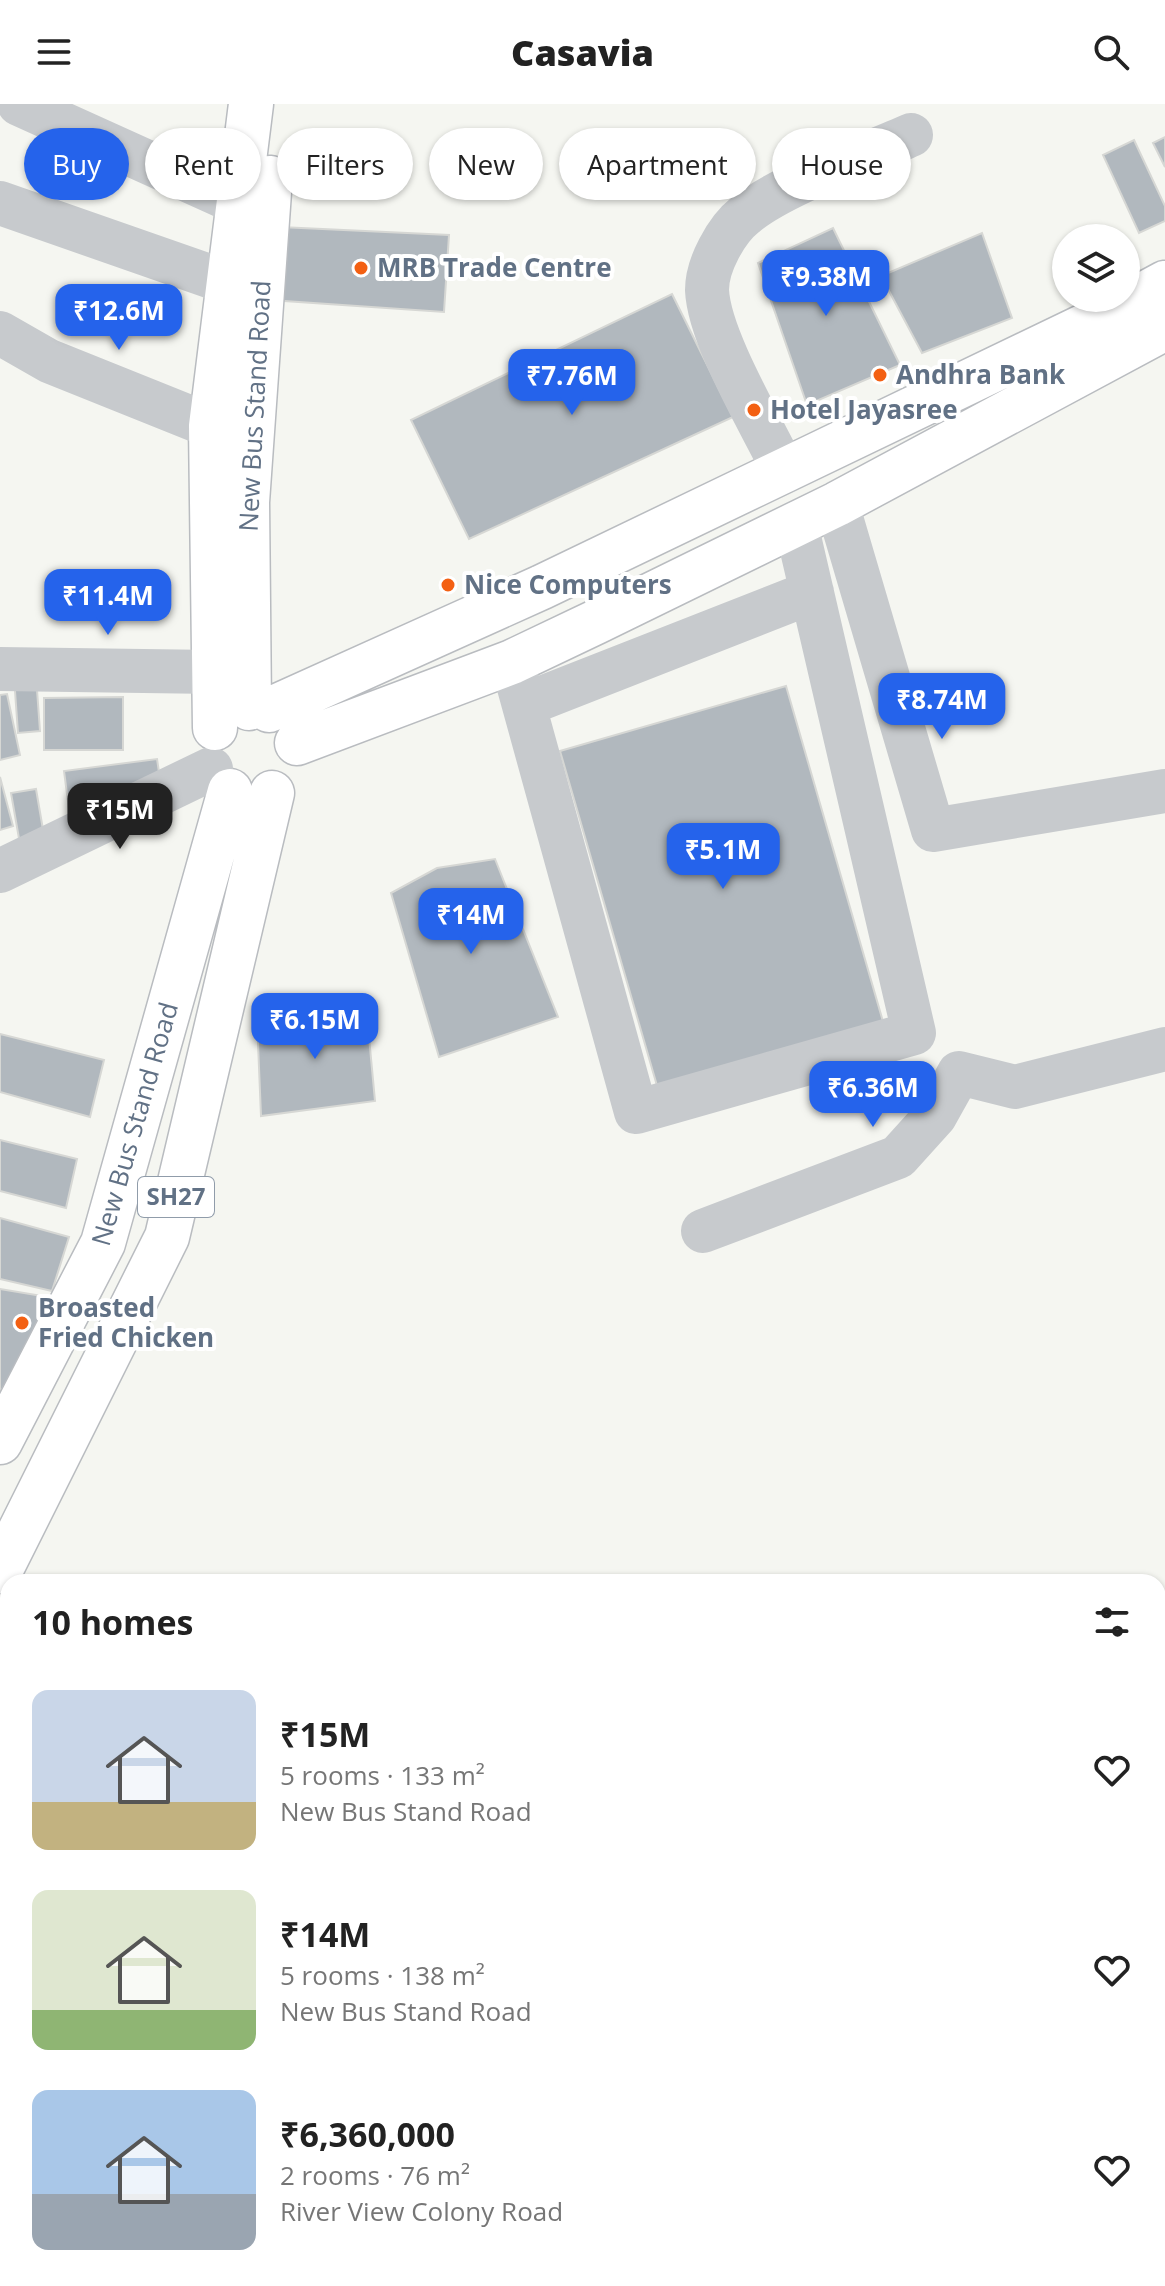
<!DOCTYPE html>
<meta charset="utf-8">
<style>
body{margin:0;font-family:"Open Sans",sans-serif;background:#f2f2f2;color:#222;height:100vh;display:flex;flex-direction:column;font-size:30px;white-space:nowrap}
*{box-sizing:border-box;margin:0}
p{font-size:26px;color:#767676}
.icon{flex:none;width:44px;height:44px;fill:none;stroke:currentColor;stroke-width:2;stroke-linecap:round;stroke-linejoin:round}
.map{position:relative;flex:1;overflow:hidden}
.drawer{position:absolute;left:0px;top:1470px;width:1166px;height:712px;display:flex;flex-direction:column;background:#fff;border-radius:24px 24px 0 0;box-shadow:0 2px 6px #0004}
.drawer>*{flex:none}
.top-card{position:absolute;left:24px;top:24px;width:1118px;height:72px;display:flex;gap:16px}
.controls{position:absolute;left:1052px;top:120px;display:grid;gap:16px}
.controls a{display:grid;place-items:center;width:88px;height:88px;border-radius:50%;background:#fff;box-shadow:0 2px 6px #0004;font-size:40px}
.price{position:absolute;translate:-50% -68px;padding:0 18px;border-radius:16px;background:#2563eb;color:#fff;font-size:26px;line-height:52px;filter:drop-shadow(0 2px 4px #0008)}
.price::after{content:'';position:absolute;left:50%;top:48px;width:24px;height:18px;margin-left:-12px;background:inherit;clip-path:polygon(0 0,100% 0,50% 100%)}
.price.selected{background:#222;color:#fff}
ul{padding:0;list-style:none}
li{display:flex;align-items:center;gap:24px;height:200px;padding:0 32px}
li span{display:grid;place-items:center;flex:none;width:224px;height:160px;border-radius:16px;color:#555}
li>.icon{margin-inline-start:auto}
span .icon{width:96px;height:96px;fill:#fffc;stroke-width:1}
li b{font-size:34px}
h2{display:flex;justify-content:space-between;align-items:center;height:96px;padding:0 32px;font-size:34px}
.pill{padding:0 28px;border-radius:36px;background:#fff;box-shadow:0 2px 6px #0004;font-size:28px;line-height:72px}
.pill.selected{background:#2563eb;color:#fff}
header{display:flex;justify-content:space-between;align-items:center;height:104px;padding:0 32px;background:#fff;font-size:36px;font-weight:800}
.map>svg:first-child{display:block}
.water{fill:#c2ccd2}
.building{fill:#b1b8be;stroke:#d6d7d4;stroke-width:2}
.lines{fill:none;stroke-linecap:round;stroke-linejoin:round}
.major-casing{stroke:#b9bcc0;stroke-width:47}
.minor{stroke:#c7cacd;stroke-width:44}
.major{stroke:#fff;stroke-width:44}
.poi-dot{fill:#f36013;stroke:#fff;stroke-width:3}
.labels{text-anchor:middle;stroke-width:8;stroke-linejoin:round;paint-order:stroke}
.shield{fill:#fff;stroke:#909caa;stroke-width:2}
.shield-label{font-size:24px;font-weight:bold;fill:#617185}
.poi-label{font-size:26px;font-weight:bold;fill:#617185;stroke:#fff;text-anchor:start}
.street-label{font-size:26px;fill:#617185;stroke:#fff}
</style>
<header><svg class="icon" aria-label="menu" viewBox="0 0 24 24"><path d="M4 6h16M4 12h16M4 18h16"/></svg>Casavia<svg class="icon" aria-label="search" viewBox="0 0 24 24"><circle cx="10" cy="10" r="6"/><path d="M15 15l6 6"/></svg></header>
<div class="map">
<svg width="1165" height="2182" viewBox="0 0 1165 2182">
<rect width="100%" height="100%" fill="#f5f6f1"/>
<path class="water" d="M1165,1708V1896L1158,1899V1710Z
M135,2174H533L518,2182H115Z"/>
<path class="building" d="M1165,33V63L1153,39Z
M1134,36L1165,102V117L1139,129L1103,51Z
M280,123L449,131L444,208L270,196Z
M833,124L900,261L807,301L758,159Z
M982,129L1012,214L922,249L881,172Z
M672,190L733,313L469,435L411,316Z
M36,572L40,627L18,629L14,573Z
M786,582L886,928L660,992L560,647Z
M7,590L20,651L0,656V591Z
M123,593V646H44V594Z
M157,655L164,701L70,713L64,667Z
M0,673L13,722L0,726Z
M36,685L46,743L21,746L11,689Z
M495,755L558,913L439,953L391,789L437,764Z
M366,901L375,997L261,1012L257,915Z
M0,930L104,956L90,1013L0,988Z
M0,1036L77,1055L66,1104L0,1087Z
M0,1114L69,1133L52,1187L0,1175Z
M0,1185L54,1194L33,1245L0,1288Z"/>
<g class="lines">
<g class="major-casing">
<path id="major" d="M249,604L247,398L270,74
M269,606L542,483L1089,220L1165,179
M215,624L211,322L251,0
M297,639L512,558L596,518L837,400L1165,224
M0,1338L103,1139L230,687
M0,1467L167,1133L272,689"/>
</g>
<path class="minor" d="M19,0L238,99
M0,99L229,179
M0,229L49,257L211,322
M784,367C762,321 709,234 707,186C707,161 726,126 745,111C781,81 866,51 911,31
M837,400L933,726L1165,687
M512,558L636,1008L914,929L796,420
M0,565L215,568
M524,601L812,488
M0,767L211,665
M703,1127L898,1053L935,1012L959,969L1015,983L1165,945
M0,1925L8,1948
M88,2174L91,2182"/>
<use href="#major" class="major"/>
</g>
<g class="poi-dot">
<circle cx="361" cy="164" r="8"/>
<circle cx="880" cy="271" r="8"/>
<circle cx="754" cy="306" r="8"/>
<circle cx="448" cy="481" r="8"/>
<circle cx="22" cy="1219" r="8"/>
</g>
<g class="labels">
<rect class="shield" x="138" y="1073" width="76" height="40" rx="6"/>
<g class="shield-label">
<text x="176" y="1101">SH27</text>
</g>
<g class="poi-label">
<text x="377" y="173">MRB Trade Centre</text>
<text x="896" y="280">Andhra Bank</text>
<text x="770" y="315">Hotel Jayasree</text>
<text x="464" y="490">Nice Computers</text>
<text x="38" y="1213">Broasted<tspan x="38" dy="30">Fried Chicken</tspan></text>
</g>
<g class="street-label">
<text transform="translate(255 302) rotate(-87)" y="9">New Bus Stand Road</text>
<text transform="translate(135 1020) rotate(-74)" y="9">New Bus Stand Road</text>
</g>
</g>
</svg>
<div class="controls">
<a><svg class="icon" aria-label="layers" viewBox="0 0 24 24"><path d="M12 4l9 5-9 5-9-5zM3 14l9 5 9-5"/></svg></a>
</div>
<b class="price" style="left:826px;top:214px">₹9.38M</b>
<b class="price" style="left:119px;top:248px">₹12.6M</b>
<b class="price" style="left:572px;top:313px">₹7.76M</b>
<b class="price" style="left:108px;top:533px">₹11.4M</b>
<b class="price" style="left:942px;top:637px">₹8.74M</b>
<b class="price selected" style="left:120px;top:747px">₹15M</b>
<b class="price" style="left:723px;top:787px">₹5.1M</b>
<b class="price" style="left:471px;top:852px">₹14M</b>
<b class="price" style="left:315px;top:957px">₹6.15M</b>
<b class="price" style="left:873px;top:1025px">₹6.36M</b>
<div class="top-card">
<a class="pill selected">Buy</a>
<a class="pill">Rent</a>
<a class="pill">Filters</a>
<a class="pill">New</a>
<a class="pill">Apartment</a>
<a class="pill">House</a>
</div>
<section class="drawer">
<h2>10 homes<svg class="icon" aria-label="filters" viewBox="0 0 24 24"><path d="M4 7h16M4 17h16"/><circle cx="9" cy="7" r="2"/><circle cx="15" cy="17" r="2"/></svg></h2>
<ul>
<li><span style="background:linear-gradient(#c9d6e8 70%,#c2b280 0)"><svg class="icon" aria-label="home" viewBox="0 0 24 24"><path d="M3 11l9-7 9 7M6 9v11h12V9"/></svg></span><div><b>₹15M</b><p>5 rooms · 133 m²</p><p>New Bus Stand Road</p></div><svg class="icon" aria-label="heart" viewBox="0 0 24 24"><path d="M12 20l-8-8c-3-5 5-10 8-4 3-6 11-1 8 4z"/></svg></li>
<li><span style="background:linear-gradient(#dfe7d0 75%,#8fb573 0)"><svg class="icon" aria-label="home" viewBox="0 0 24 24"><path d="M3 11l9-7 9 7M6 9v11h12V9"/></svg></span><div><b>₹14M</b><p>5 rooms · 138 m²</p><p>New Bus Stand Road</p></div><svg class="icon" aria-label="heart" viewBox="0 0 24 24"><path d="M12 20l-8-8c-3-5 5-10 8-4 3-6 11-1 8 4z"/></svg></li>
<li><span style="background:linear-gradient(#a9c7e8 65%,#9aa5b1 0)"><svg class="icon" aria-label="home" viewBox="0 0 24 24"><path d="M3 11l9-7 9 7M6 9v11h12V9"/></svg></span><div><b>₹6,360,000</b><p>2 rooms · 76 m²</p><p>River View Colony Road</p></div><svg class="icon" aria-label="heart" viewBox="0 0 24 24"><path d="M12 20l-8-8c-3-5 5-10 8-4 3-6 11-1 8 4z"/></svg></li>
</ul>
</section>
</div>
